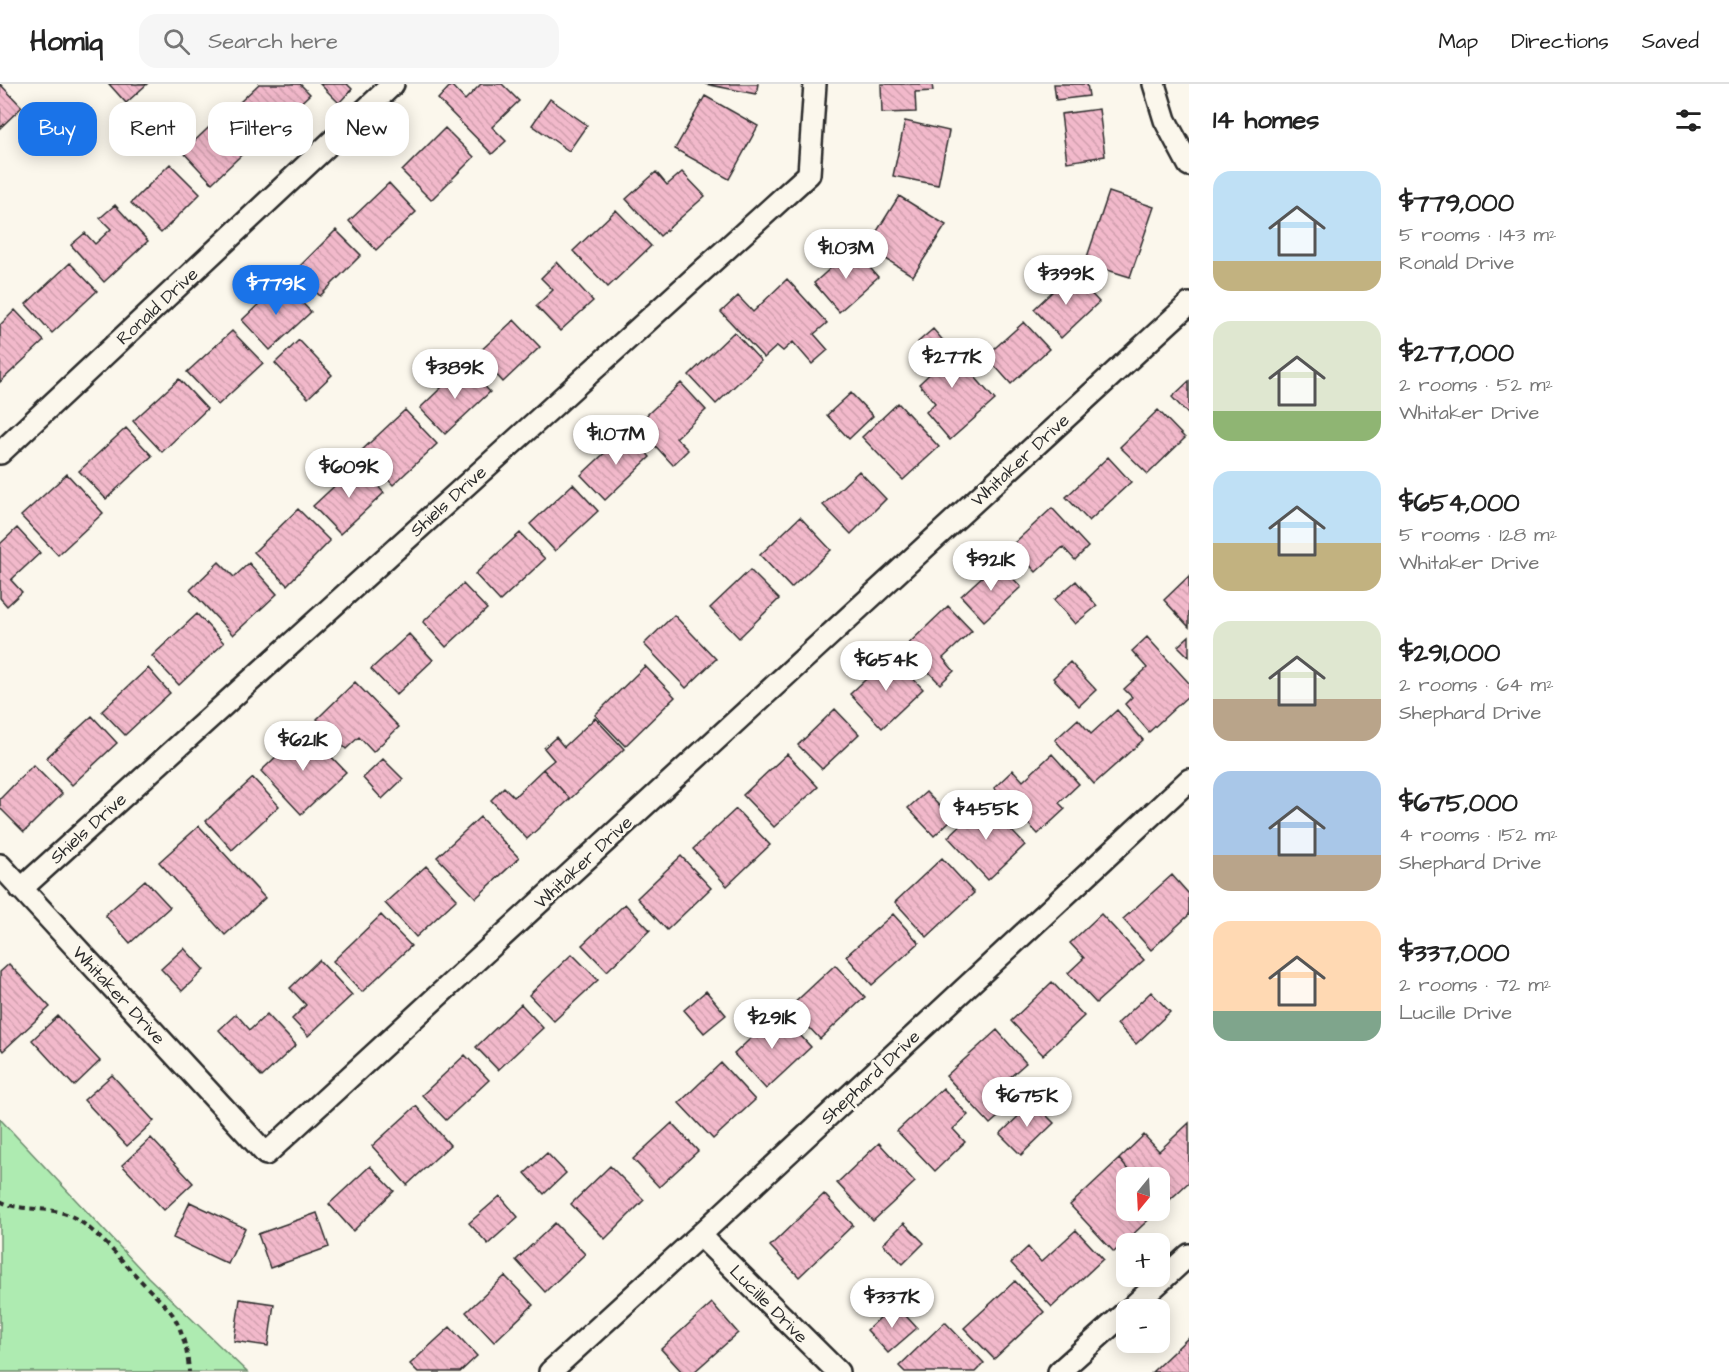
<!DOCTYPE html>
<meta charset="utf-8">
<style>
body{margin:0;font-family:"Architects Daughter",sans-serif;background:#f6f6f6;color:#222;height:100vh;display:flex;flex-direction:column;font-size:22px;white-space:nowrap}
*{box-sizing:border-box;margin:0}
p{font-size:20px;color:#767676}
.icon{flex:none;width:33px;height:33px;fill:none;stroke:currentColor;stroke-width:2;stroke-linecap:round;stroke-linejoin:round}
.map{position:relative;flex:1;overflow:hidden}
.drawer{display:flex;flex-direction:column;background:#fff;width:540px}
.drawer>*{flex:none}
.hud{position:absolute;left:18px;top:18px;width:570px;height:54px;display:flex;gap:12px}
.needle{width:39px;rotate:198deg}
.buttons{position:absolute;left:1116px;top:1083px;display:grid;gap:12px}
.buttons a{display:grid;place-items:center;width:54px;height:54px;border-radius:12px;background:#fff;box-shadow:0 3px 15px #0003;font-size:30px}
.price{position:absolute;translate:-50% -51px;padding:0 14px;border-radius:21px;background:#fff;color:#222;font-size:20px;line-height:39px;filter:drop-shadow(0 2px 3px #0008)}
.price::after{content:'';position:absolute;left:50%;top:36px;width:18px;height:14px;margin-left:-9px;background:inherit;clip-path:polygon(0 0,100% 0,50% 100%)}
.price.on{background:#1a73e8;color:#fff}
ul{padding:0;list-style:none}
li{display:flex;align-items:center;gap:18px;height:150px;padding:0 24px}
li span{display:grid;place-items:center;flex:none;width:168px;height:120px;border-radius:18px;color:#555}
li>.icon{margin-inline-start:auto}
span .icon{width:72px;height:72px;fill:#fffc;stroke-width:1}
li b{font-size:26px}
h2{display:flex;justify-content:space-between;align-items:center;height:72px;padding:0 24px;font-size:26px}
.chip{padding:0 21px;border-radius:18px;background:#fff;box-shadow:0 3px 15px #0003;font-size:21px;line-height:54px}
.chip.on{background:#1a73e8;color:#fff}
header{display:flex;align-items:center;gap:36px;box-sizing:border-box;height:84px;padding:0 30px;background:#fff;border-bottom:2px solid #e0e0e0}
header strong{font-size:28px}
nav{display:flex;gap:33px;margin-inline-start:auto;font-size:21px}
.search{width:420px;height:54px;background:#f6f6f6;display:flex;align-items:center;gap:15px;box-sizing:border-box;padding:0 21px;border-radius:18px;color:#767676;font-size:22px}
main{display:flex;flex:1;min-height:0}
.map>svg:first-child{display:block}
.grass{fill:#aeebb1;stroke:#6c8b6e;stroke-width:1.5}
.building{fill:url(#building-back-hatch);stroke:#2b2b2b;stroke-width:1.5}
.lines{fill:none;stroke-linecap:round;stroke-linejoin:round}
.minor-casing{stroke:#2b2b2b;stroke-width:26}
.path{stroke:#2b2b2b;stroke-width:4;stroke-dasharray:6 4.5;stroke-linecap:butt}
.minor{stroke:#fbf7ec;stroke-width:21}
.labels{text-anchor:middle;stroke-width:5;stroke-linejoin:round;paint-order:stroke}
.street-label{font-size:18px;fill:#2b2b2b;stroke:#fbf7ec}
</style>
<header>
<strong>Homiq</strong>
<div class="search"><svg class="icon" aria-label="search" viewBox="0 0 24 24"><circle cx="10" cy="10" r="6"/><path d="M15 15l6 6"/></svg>Search here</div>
<nav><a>Map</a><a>Directions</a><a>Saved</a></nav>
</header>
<main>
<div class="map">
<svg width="1189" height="1288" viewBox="0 0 1189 1288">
<defs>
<pattern id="building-back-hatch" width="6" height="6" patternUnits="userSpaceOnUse" patternTransform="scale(1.5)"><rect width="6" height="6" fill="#f2b9cb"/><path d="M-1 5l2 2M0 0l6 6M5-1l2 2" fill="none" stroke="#d09fae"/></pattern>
</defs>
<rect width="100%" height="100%" fill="#fbf7ec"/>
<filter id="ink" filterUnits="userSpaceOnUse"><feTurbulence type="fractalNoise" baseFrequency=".0167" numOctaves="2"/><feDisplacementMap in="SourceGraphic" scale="12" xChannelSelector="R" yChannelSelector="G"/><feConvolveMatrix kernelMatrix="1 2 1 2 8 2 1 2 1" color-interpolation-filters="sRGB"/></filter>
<g filter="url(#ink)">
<path class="grass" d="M0,1035L148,1193L247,1288H0Z"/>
<path class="building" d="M0,0L22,23L0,44Z
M109,0H147L126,19Z
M259,0H300L310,10L269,49L239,19Z
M320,0H347L352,5L339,19Z
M481,0H502L519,17L492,43L506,57L492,70L438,15L451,1L465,16Z
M705,0H758L756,10Z
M881,0H932L933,7L915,8L916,28L882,29Z
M1054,0H1087L1089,12L1056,16Z
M705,12L758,42L729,95L675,65Z
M550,15L587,41L569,67L532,41Z
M1099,25L1105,72L1067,78L1061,30Z
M226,27L255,58L212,99L183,68Z
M905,37L949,47L938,101L893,92Z
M445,44L474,73L431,116L402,87Z
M170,80L200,110L161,149L131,119Z
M656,88L667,101L682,88L705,112L660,152L626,115Z
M389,99L416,128L376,166L349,137Z
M1109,108L1154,123L1130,193L1085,179Z
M899,112L946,141L913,192L867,163Z
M115,121L148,157L104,198L71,161L85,149L95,160L111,145L100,134Z
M616,126L651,162L608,203L573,167Z
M336,146L361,171L320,212L295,187Z
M853,164L878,193L839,228L814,199Z
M557,178L593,217L560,247L536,222L553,206L541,194Z
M70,179L97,207L52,249L26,220Z
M1072,189L1099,218L1061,254L1034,225Z
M787,195L827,239L814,250L828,266L812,280L793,258L783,267L777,262L764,274L721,228L738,212L753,228Z
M282,198L311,228L270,266L242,236Z
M15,226L44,257L0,298V241Z
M514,236L540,263L503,298L477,270Z
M1024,238L1049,265L1011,300L986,272Z
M933,245L995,316L950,356L926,328L935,319L919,300L938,282L918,258Z
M232,247L263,279L218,321L187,288Z
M734,248L761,277L716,320L689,291Z
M299,256L332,291L308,314L275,279Z
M465,281L490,308L445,350L420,324Z
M179,295L207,325L162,368L133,337Z
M1189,297V331L1172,313Z
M681,299L706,326L676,354L688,366L673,381L636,341Z
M851,309L873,332L849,355L827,331Z
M898,319L939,363L903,396L862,353Z
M405,326L437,360L393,401L361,367Z
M1158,326L1185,354L1148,390L1120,363Z
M126,344L152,372L106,415L79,387Z
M627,348L650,373L605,416L581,391Z
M1108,373L1131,398L1089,437L1066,413Z
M358,380L384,409L340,450L313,422Z
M859,387L886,415L851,450L823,421Z
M67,390L103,429L58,471L21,432Z
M573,400L598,427L555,467L530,440Z
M1052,424L1088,463L1075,476L1063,463L1036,488L1011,462Z
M298,425L330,457L287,501L254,468Z
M800,433L831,466L791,504L760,471Z
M17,444L40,469L11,496L22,508L7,522L0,514V460Z
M520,449L545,475L500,517L475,490Z
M219,478L234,493L249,479L277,510L233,551L190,506Z
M998,478L1021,503L984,537L961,512Z
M750,486L779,515L739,554L710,524Z
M1189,492V543L1164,516Z
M1076,497L1097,522L1075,540L1054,516Z
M463,500L487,525L446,563L423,538Z
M948,522L972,547L943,574L954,587L940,600L905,563Z
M197,530L224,559L179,601L152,572Z
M674,531L716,575L686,604L644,560Z
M409,550L433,576L396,611L371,585Z
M1189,552V573L1178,562Z
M1147,553L1189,599V611L1149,648L1125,620L1132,613L1124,605L1147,584L1132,567Z
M891,572L923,605L882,644L850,610Z
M1070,578L1096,606L1079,622L1053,594Z
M645,582L675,613L625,662L595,631Z
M148,584L170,609L125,651L102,627Z
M355,598L399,643L373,668L359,653L346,665L317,635Z
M835,625L859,650L822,685L798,661Z
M1117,626L1143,656L1094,700L1055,656L1078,635L1091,650Z
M92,632L117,659L72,701L46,674Z
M595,634L624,665L570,715L543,685L554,676L544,664L556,653L564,663Z
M305,645L346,688L301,730L261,687Z
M787,670L818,703L774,743L743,711Z
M1052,670L1079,700L1059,719L1065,725L1038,750L994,704L1013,686L1023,697Z
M383,675L403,695L382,715L363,694Z
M33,681L62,710L24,748L0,724V715Z
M543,685L570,715L527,755L491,716L504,703L514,713Z
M253,694L279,722L232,766L206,737Z
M926,708L952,735L934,752L908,724Z
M985,718L1025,761L988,796L948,753Z
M736,725L770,761L727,802L693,765Z
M480,733L519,774L476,814L437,773Z
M199,742L265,814L225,851L159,778Z
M681,772L711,804L667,846L637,814Z
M942,774L974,809L927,853L895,818Z
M426,782L457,815L416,853L385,819Z
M1172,791L1189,810V831L1151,866L1123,835Z
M145,796L170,823L130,859L105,831Z
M625,820L650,846L607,887L582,861Z
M893,830L919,859L872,901L846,872Z
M1101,830L1144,876L1096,919L1068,889L1084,874L1070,859Z
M381,831L411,862L362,908L333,877Z
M184,864L204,886L182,907L161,885Z
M572,870L598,896L554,937L529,911Z
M319,876L352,911L308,952L292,935L306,921L290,904Z
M9,880L50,923L3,967L0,963V888Z
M835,881L865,913L820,955L790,923Z
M1052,898L1084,932L1043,971L1011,937Z
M706,907L726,931L704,949L684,926Z
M1151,908L1170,928L1136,960L1117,940Z
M521,920L543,944L498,986L476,963Z
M779,928L811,963L766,1005L734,970Z
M236,930L250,946L267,930L296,961L262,993L219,946Z
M58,932L100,977L74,1002L32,956Z
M997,946L1026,979L1009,994L1024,1010L990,1040L946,992Z
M465,971L489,996L446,1036L422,1011Z
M721,979L755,1016L713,1055L679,1019Z
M112,991L154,1037L127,1062L84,1016Z
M943,1004L968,1031L953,1045L965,1058L935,1087L897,1047Z
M1033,1018L1054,1039L1021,1071L1000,1050Z
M416,1022L450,1061L407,1101L372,1062Z
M672,1039L698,1067L659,1103L633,1075Z
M1189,1039V1098L1161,1124L1160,1122V1094H1135L1119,1075L1144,1051L1159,1067Z
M151,1054L193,1099L164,1126L122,1081Z
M879,1059L915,1098L873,1137L837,1099Z
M547,1069L566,1089L544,1110L525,1089Z
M1119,1075L1135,1094H1126V1126H1159L1114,1168L1070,1121Z
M370,1082L394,1107L353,1147L329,1120Z
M610,1082L644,1116L605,1155L571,1120Z
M824,1110L853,1141L799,1193L770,1162Z
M500,1112L518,1133L488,1160L469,1139Z
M190,1118L245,1144L228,1180L173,1154Z
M317,1129L329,1163L270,1184L258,1150Z
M555,1139L585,1170L545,1208L516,1176Z
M904,1139L924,1159L903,1180L883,1160Z
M1076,1146L1103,1175L1052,1223L1011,1179L1028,1163L1041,1178Z
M505,1192L533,1221L494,1258L466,1228Z
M1015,1197L1044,1228L994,1275L964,1244Z
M240,1215L274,1220L268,1262L234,1257Z
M712,1219L738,1249L694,1288H682L661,1265Z
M895,1220L917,1244L888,1269L867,1246Z
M945,1238L984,1279L975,1288H905L899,1282Z
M450,1243L477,1272L460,1288H418L410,1280Z
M1188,1254L1189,1288H1152Z"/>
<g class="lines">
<g class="minor-casing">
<path id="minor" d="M1154,0L1165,36L1189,81
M0,369L393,0
M0,781L266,1070L1189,220
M21,805L809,90L815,0
M700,1151L838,1288
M1129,1226L1189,1171
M550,1288L700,1151L1189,696
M1059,1288L1126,1228"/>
</g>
<path class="path" d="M0,1117C22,1129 48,1121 71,1132C96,1144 125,1181 145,1201C154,1211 165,1220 173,1231C183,1248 188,1269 189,1288"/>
<use href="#minor" class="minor"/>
</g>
</g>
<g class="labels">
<g class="street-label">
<text transform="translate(157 222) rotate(-43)" y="6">Ronald Drive</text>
<text transform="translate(1020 376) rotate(-43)" y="6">Whitaker Drive</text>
<text transform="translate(448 417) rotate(-42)" y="6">Shiels Drive</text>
<text transform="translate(88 744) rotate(-42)" y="6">Shiels Drive</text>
<text transform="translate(583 778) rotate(-43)" y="6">Whitaker Drive</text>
<text transform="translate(119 911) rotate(47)" y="6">Whitaker Drive</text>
<text transform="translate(870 993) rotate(-43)" y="6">Shephard Drive</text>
<text transform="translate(769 1220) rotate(45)" y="6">Lucille Drive</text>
</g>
</g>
</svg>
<div class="buttons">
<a><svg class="needle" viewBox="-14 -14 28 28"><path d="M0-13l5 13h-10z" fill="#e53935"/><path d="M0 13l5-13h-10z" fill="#767676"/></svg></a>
<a>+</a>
<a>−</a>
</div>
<b class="price" style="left:846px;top:196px">$1.03M</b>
<b class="price" style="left:1066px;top:222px">$399K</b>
<b class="price on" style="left:276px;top:232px">$779K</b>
<b class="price" style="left:952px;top:305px">$277K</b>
<b class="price" style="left:455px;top:316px">$389K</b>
<b class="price" style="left:616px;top:382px">$1.07M</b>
<b class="price" style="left:349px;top:415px">$609K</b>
<b class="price" style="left:991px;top:508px">$921K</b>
<b class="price" style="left:886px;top:608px">$654K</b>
<b class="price" style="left:303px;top:688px">$621K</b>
<b class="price" style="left:986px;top:757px">$455K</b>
<b class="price" style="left:772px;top:966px">$291K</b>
<b class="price" style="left:1027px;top:1044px">$675K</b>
<b class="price" style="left:892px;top:1245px">$337K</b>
<div class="hud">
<a class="chip on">Buy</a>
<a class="chip">Rent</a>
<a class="chip">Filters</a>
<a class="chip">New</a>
</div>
</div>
<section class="drawer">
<h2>14 homes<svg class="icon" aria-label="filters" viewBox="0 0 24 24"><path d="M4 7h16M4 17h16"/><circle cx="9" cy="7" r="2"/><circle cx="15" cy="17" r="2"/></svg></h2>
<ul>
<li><span style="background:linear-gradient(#bfe0f5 75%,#c2b280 0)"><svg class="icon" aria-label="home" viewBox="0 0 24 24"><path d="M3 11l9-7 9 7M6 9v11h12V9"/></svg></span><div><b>$779,000</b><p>5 rooms · 143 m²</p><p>Ronald Drive</p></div></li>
<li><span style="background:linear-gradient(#dfe7d0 75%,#8fb573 0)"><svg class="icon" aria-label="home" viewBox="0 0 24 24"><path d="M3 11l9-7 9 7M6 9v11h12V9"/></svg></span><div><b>$277,000</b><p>2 rooms · 52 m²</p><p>Whitaker Drive</p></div></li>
<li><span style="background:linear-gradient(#bfe0f5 60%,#c2b280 0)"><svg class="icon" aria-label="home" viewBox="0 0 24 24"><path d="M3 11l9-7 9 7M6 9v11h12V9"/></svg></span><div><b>$654,000</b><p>5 rooms · 128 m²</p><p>Whitaker Drive</p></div></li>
<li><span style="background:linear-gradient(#dfe7d0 65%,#b9a48a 0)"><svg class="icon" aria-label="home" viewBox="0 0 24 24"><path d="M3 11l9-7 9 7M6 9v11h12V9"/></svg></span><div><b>$291,000</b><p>2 rooms · 64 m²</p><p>Shephard Drive</p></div></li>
<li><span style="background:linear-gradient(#a9c7e8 70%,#b9a48a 0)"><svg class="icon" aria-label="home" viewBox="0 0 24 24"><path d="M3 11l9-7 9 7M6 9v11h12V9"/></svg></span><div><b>$675,000</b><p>4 rooms · 152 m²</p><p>Shephard Drive</p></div></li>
<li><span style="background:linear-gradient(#ffd9b3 75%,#7fa58c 0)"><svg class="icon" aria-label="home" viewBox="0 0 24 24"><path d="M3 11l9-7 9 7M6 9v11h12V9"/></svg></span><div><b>$337,000</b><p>2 rooms · 72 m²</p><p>Lucille Drive</p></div></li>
</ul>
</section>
</main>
